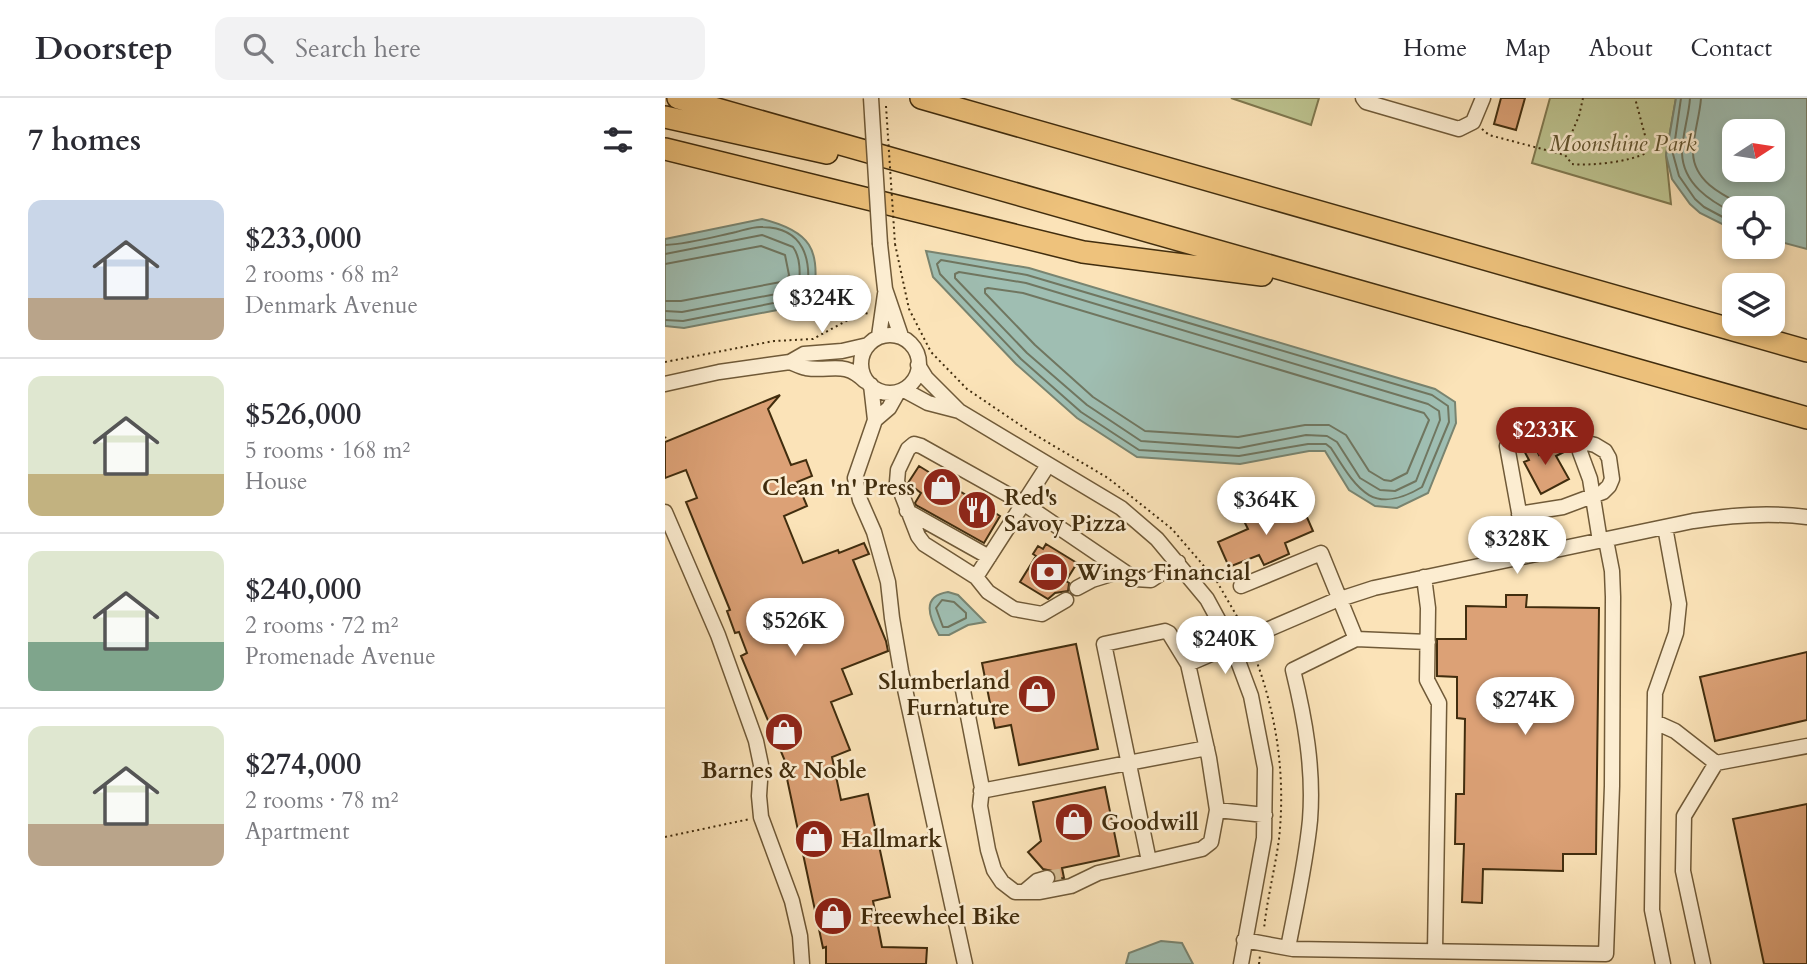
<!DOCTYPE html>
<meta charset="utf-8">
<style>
body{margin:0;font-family:Cardo,serif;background:#f2f2f3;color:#2b2b33;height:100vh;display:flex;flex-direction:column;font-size:26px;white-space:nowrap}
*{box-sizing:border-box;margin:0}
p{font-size:23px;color:#7c7c81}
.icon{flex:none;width:38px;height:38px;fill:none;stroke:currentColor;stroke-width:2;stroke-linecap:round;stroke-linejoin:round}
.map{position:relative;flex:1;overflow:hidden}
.side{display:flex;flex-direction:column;background:#fff;width:665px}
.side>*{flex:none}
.needle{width:46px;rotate:78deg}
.tools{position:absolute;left:1057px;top:21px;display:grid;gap:14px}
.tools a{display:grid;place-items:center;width:63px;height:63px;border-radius:14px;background:#fff;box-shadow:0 4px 10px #0003;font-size:35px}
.price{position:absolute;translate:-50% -60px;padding:0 16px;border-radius:24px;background:#fff;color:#222;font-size:23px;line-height:46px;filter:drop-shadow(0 2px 4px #0008)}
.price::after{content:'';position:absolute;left:50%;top:42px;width:21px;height:16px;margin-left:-10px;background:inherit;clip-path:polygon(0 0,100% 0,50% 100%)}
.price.on{background:#8f2418;color:#fff}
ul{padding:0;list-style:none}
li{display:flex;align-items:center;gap:21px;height:175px;padding:0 28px}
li+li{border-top:2px solid #e1e1e2}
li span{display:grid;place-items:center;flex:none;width:196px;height:140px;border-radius:14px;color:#555}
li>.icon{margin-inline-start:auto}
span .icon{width:84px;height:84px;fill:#fffc;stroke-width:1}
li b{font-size:30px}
h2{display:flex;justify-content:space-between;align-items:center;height:84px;padding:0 28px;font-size:30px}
header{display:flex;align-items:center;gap:42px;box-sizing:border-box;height:98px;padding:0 35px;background:#fff;border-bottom:2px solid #e1e1e2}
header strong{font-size:33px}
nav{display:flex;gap:38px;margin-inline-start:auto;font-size:24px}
.search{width:490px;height:63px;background:#f2f2f3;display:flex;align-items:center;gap:18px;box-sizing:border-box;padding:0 24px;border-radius:14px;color:#7c7c81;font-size:26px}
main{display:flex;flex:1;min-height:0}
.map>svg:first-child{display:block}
.green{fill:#bdc490;stroke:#7f784f;stroke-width:2}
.water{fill:#9fbeb2;stroke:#798470;stroke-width:2;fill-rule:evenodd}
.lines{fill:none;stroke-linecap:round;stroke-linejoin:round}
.shore{stroke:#707660;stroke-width:2}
.building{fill:#dca176;stroke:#412d0e;stroke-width:2}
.minor-tunnel{stroke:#d6bf96;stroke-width:14;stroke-dasharray:14 7;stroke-linecap:butt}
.minor-casing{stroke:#705a38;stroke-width:17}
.highway-casing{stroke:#412d0e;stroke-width:24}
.path{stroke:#412d0e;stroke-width:2;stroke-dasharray:2 3.5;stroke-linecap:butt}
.minor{stroke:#fcedd1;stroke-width:14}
.highway{stroke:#eec27c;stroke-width:21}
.minor-bridge-casing{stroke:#705a38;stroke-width:17;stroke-linecap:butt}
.path-bridge{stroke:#412d0e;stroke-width:2;stroke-dasharray:2 3.5;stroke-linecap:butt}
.minor-bridge{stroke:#fcedd1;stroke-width:14}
.labels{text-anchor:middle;stroke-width:5;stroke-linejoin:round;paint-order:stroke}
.park-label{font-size:23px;font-style:italic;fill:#60532e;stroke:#fcedd1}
.poi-label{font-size:23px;font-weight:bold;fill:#412d0e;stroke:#fcedd1;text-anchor:start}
</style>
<header>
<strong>Doorstep</strong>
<div class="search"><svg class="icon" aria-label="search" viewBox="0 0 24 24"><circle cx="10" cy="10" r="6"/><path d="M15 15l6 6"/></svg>Search here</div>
<nav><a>Home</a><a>Map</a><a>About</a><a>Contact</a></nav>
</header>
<main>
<section class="side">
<h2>7 homes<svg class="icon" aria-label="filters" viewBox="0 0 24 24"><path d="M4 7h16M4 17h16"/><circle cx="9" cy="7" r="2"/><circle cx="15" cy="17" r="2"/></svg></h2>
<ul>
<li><span style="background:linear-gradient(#c9d6e8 70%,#b9a48a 0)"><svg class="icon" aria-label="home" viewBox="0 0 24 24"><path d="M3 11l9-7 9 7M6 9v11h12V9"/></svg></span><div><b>$233,000</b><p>2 rooms · 68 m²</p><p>Denmark Avenue</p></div></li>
<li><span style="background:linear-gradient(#dfe7d0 70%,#c2b280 0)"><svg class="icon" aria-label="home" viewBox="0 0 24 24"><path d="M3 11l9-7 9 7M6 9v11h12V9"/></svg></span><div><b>$526,000</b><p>5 rooms · 168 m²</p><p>House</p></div></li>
<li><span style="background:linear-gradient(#dfe7d0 65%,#7fa58c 0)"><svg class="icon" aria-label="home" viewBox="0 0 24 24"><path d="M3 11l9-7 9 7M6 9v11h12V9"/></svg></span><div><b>$240,000</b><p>2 rooms · 72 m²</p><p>Promenade Avenue</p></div></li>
<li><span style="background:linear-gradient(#dfe7d0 70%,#b9a48a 0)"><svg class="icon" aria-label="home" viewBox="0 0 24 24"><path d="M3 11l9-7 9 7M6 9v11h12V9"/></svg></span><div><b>$274,000</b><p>2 rooms · 78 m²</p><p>Apartment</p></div></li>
</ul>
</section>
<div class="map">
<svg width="1142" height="866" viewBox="0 0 1142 866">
<rect width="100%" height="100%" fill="#fbe3b8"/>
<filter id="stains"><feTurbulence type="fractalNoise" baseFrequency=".00286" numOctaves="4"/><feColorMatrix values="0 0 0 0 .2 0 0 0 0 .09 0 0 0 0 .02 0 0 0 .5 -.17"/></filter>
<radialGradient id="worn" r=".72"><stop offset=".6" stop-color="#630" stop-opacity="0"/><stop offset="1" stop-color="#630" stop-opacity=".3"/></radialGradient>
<path class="green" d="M566,0H654L646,27Z
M885,0H1011L1001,57L1006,106L867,65Z"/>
<path class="water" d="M1011,0H1142V151L1108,142V110H1069V132L1035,115L1025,106L1007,81L1001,57ZM1108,33V72H1069V33Z
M97,121C145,133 157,151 148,201L143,206L19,230L0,228V141Z
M261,153L364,170L770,291L790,304L791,325L763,395L732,410L710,408L684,392L660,353H644L575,366L472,359L412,320L351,266L268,179Z
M283,494L293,497L320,524L303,527L284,537H274C264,519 256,498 283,494Z
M496,843L517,845L528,866H461L464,855Z"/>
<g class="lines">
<path class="shore" d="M1016,0L1008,56L1014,78L1030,101L1039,109L1069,125
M1025,0C1024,18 1017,37 1017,55C1018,86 1045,103 1069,115
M1036,0C1035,18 1028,36 1028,55C1029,85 1060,98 1083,110
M0,147C24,146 48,139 71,134C79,132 89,128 98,129C139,130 147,161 142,196L139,199L18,223L0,222
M0,156L97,137L128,149C136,160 135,176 134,189L132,192L17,214L0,213
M276,162L362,177L767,297L783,308L784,324L757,389C707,419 692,391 666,350L661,346H643L574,358L474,352L416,314L356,261L275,176L272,166Z
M0,166L96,148L120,157L124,177L121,183L16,203H0
M294,174L361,185L763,306L774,313L775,322L751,383L730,393L715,392L695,380L672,344L662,338L641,337L574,350L476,343L422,307L362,255L290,180V176Z
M323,190L358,195L759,315L764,322L742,375L726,383L719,382L704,373L681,337L664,327H640L573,339L480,333L428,299L370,247L320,195V191Z
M277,502L289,504L301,515V520L283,529H278L271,510Z"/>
</g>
<path class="building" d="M836,0H860L851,32L829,26Z
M115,297L103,311L126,367L141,362L147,378L132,384L142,408L119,418L138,465L173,452L174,455L199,445L204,456L188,462L221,543L223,553L177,571L187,596L166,604L185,652L167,659L176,702L203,696L225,799L208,803L217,849L262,850L261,866H161V849L158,850L121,676L125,675L76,558L82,555L74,534L70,535L62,513L65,512L21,404L32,400L21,372L0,380V344Z
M867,342L874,357L892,347L896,348L899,354L891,358L904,381L876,396L859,364L864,362L856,347Z
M254,368L335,418L319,445L251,407L250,405L256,395L243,385Z
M637,408L648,433L620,445L624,456L599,467L594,457L564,469L553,444L583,431L578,421L605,409L610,420Z
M381,446L412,465L401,483L404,485L403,493L390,495L383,501L355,484L371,458L368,456L373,448L378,451Z
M841,497H862L861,509L934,510L931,756H898V773L818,771L817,805L797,804L799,746H790L791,696H799L800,621L792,620V579L772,578V541H801V508L841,509Z
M411,546L433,651L354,667L346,627L330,630L317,565Z
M1142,554V622L1050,643L1035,579Z
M440,689L454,758L397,770L399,780L391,781L388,773L378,771L363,754L376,743L368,704Z
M1142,706V866H1099L1068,721Z"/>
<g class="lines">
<path class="minor-tunnel" d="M382,780L399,777"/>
<g class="minor-casing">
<path id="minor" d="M698,0L701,4L794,31L808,24L818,0
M215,146L220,191L236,238
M196 266a29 29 0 1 1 58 0a29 29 0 1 1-58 0Z
M214,238L220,196
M125,264C130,266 136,269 141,270C166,274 179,262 200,283
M253,267L261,280L293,312
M0,286L54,274L125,264L139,256L177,253L203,247
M206,287L210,322L190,380L195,402L209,434L223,484L227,520L236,573L300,866
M239,292L263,305L294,313L456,410L492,441L542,501L567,547L586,598L600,670L599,740L576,866
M210,322L224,310L233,294
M915,354L925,381L935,443
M242,413L324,459
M0,414L53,537L91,643L96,667L94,698L96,719L127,803L135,838L137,866
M854,416L898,409L938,394L944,388L947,381L944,360L940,353L930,347L871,332C858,333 850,338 842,348L862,458
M311,479L383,367
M759,479L763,510L762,582L774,605L770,853
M576,488L656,455L691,541
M412,490L427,482L456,473
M401,502L377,516L349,511L323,494L311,479L259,446L253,438L232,384L233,372L243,351L249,346L256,348L358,405L470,481L486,482L513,464
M523,566L669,503L709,490L1028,423C1067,417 1103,414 1142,419
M297,587L317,690L315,708L323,752L329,772L337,784L350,794H375L406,788L433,775L537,751L546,744L552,712L544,660L523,566L504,535L500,533L439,546L484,763
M990,624L1010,633L1051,665L1142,648
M316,693L542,650
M552,712L600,717
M359,794L372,783L382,780
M579,842L628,851L941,856L947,688L948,499L947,473L941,442
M623,850C631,808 641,764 645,722C649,671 640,621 628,572L691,541L763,544
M998,866L987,812L990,595L1011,535L1014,506L1000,429
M1038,866L1018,773L1019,718L1051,665"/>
</g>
<g class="highway-casing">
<path id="highway" d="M13,0L1142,320
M256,0L1142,253
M0,19L162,55
M0,51L418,154L597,177"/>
</g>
<path class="path" d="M918,0L914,18L902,46L900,57L907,66C926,68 964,64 981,55L982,45L970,0
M817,31L824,37L900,57
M230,146L244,211L266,254L302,291L367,335L443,380L507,431L551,482L577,527
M0,264L109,243L148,241L194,216L206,215
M0,339L1,340
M587,551C611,612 621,675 614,741C610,771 602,801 599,831
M0,739L85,721
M594,866L595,857"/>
<use href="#minor" class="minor"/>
<use href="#highway" class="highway"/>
<g class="minor-bridge-casing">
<path id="minor-bridge" d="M206,0L215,146"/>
</g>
<path class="path-bridge" d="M221,8L230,146"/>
<use href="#minor-bridge" class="minor-bridge"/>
</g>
<defs>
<g id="shop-disc" transform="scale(2.0125)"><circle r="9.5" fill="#8f2418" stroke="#fcedd1"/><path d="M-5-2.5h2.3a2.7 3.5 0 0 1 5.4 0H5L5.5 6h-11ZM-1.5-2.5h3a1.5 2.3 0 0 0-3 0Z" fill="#fff"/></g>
<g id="restaurant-disc" transform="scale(2.0125)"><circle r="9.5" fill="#8f2418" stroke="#fcedd1"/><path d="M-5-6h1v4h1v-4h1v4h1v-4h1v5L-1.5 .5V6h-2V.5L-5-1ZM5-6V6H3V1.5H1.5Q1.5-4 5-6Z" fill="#fff"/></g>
<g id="bank-disc" transform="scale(2.0125)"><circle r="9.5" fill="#8f2418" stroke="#fcedd1"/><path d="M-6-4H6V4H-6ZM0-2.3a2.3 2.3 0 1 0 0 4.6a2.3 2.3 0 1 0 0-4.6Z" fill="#fff"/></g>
</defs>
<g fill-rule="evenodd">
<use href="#shop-disc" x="277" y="389"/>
<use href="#restaurant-disc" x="312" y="412"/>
<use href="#bank-disc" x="384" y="474"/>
<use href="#shop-disc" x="372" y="596"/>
<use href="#shop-disc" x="119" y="634"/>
<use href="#shop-disc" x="409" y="724"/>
<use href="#shop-disc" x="149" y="741"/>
<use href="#shop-disc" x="168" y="818"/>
</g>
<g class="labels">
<g class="park-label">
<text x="958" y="53">Moonshine Park</text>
</g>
<g class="poi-label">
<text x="250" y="397" text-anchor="end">Clean 'n' Press</text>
<text x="339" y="407">Red's<tspan x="339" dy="26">Savoy Pizza</tspan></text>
<text x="411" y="482">Wings Financial</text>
<text x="345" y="591" text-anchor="end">Slumberland<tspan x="345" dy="26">Furnature</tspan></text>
<text x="119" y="680" text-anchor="middle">Barnes &amp; Noble</text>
<text x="436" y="732">Goodwill</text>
<text x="176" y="749">Hallmark</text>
<text x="195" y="826">Freewheel Bike</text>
</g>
</g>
<rect width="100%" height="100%" filter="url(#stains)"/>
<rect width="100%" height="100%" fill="url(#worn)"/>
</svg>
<div class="tools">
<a><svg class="needle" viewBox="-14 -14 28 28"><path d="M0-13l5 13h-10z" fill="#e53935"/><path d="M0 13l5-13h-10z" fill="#7c7c81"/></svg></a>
<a><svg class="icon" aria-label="locate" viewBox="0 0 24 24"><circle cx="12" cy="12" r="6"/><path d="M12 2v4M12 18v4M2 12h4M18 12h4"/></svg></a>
<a><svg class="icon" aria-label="layers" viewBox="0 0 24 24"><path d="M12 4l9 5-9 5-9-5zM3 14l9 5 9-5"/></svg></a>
</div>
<b class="price" style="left:157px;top:237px">$324K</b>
<b class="price on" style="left:880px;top:369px">$233K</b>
<b class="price" style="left:601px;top:439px">$364K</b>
<b class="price" style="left:852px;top:478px">$328K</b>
<b class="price" style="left:130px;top:560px">$526K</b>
<b class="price" style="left:560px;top:578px">$240K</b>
<b class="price" style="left:860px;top:639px">$274K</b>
</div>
</main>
